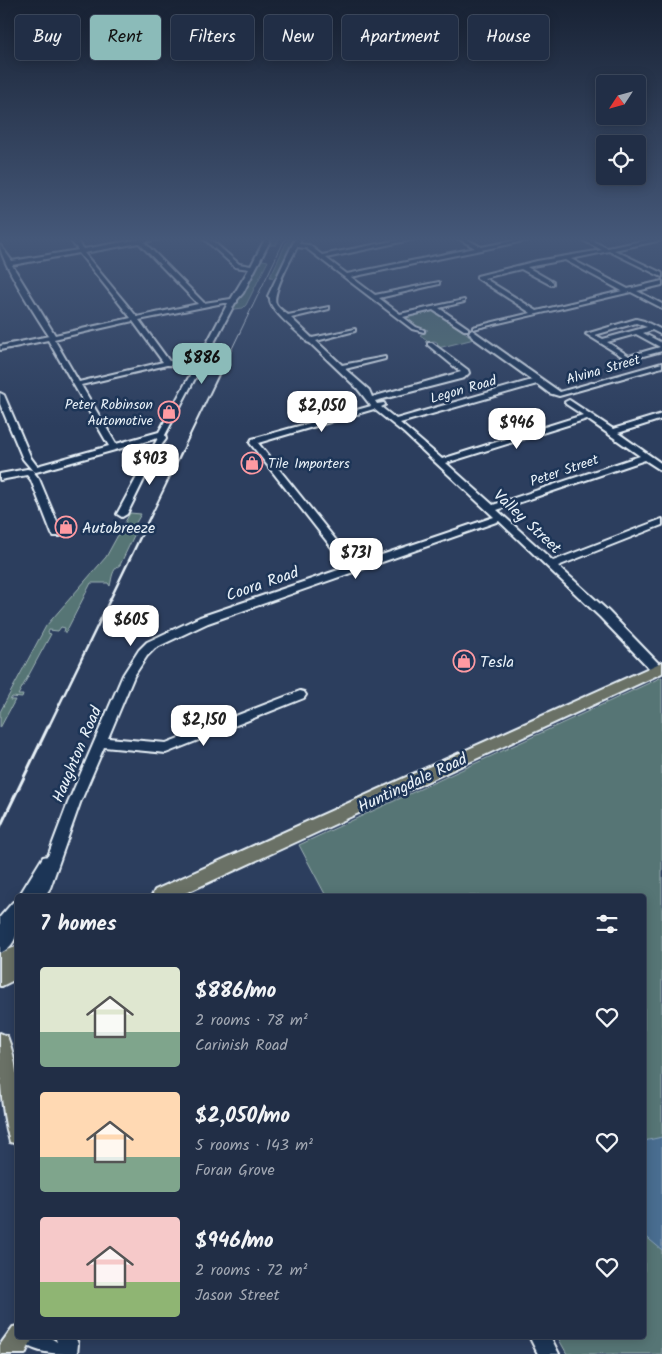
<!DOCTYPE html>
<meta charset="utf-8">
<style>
body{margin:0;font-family:Kalam,sans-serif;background:#29364d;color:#f1f3f6;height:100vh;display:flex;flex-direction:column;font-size:19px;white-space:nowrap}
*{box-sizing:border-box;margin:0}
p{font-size:16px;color:#a2a8b3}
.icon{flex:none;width:28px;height:28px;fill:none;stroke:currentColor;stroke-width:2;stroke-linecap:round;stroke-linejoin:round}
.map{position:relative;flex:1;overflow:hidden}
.sheet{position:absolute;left:15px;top:894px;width:631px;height:445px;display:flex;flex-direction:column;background:#212e46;border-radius:5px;box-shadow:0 2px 12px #0003,0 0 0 1px #3e4a5f}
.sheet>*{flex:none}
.guide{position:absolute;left:15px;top:15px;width:632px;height:45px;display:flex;gap:10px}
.needle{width:32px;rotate:234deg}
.fabs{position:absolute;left:596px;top:75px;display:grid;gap:10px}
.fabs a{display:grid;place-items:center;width:50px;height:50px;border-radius:5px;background:#212e46;box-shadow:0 2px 12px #0003,0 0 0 1px #3e4a5f;font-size:25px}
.price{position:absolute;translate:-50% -42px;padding:0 11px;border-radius:10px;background:#fff;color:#222;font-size:16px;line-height:32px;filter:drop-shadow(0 1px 2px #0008)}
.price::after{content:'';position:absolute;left:50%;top:30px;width:15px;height:11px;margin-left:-8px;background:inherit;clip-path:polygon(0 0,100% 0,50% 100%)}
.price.selected{background:#8bbbb9;color:#111}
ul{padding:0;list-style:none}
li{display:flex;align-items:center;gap:15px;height:125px;padding:0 25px}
li span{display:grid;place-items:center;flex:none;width:140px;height:100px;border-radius:5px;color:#555}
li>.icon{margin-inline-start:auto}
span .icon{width:60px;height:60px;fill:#fffc;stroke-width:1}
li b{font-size:21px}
h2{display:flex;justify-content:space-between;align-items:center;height:60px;padding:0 25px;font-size:21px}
.pill{padding:0 18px;border-radius:5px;background:#212e46;box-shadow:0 2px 12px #0003,0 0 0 1px #3e4a5f;font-size:18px;line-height:45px}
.pill.selected{background:#8bbbb9;color:#111}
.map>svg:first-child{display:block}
.green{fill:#567574;stroke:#9fb3b6}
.water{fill:#496d90;stroke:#89a2ba}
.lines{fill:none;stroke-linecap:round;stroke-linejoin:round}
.minor-casing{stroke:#e8f1f8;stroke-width:4}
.major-casing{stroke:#e8f1f8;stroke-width:4}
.minor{fill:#1d3557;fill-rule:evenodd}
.major{fill:#6a7166;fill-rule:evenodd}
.rail-far3{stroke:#e8f1f8;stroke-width:1}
.rail-far2{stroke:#e8f1f8;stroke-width:2}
.rail-far1{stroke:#e8f1f8;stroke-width:2.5}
.rail{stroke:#e8f1f8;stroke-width:3}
.labels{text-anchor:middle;stroke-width:5;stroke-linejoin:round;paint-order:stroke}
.far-street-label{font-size:14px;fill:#e8f1f8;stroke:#1d3557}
.far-poi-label{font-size:14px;fill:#e8f1f8;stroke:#1d3557;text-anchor:end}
.street-label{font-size:16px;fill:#e8f1f8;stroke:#1d3557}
.poi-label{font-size:16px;fill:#e8f1f8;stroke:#1d3557;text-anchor:start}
</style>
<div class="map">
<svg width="662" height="1354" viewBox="0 0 662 1354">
<rect width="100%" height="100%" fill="#2c3e5e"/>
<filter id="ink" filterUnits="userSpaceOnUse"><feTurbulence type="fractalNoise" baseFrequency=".02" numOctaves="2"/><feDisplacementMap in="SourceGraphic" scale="10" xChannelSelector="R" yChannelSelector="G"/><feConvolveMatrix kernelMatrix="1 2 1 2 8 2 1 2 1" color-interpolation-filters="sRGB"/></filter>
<g filter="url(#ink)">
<path class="green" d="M271,237H280L276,245H269L262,260L268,261L246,305L243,308L235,309L233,308Z
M289,237H297L278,278L270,277Z
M431,309L436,311L474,339L438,348L436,345L438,343L435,341L425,342L427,340L420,335L428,330L416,327L403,316Z
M130,513L141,514L134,526L138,527L120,565C112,569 112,578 110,586L108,583H91L66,632H64L65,628L61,627L58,631L49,630L48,633L51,634L18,695H23L22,698L12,697L10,700H15L0,728V712L46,626L106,557Z
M662,677V1354H567L557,1336H644V896H326L299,845Z"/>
<path class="water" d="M662,1137V1250L644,1235V1141Z"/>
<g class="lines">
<g class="minor-casing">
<path id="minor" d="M68,237H74L84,249L140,239L168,237L144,242L204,303L231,299L249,269L235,267L202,237H208L239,264L251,266L266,237H272L243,293L237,300V302L235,303L165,435L166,439L160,447L127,514L122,517L117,514L158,438L36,472L33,471L23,459L0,404V393L4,395L31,458L37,466L109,446L48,340L0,350V346L49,336C38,319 0,261 0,245L12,261L78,250ZM139,243L198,304L137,317L84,253ZM79,253L131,318L55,335L12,265ZM223,303H228L197,362L169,361L139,320ZM133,321L163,362L79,382L54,339ZM167,365L195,366L159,432L116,444L81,385Z
M296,237H302L299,244L309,245L322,255L413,237H424L326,258L347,274L475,248L456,237H463L481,247L532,237H543L351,277L375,295L439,282V284L379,298L400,314L464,300V302L439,308L468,328V330H464L433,310L403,317L416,327L424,330V332L412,329L306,248L297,247C292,258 271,293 276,304C278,308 284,312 288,315L329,307V309L291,318L312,338L355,329V331L316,341L342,365L385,357V359L345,369L369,390L372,397L461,372L428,345V343H432L468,370L469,373L464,378L375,401L377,404L384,403L385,405L381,407L396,419L532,380L472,337L469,332L472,330L560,392L662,363V367L559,396L549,393L537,384L400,423L442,459L583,415L566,404L565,402L569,400L613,429L662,414V419L618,433L662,464V471L645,460L497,510L553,561L662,519V525L558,566L608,611L661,666L662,670L657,673L653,672L600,617L499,521L208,623L155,648L147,656L134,676L108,738L166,743L300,691L304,692L306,695L304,698L166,753L104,747L80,803L50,888L45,896H19L43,857L48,856L68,803L123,675L139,650L147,642L200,617L347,567L250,443L252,439L371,406L357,388L310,343L307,342L306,340C297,331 268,309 270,298L268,296ZM374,409L404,433L494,517L355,564L258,443ZM587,419L640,456L493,505L446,463Z
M577,237H584L607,248L662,237V240L614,250L662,273V277L609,251L571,259L628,289L662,281V285L637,291L662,304V308L631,292L473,329V327L531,313L477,278V276L537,261L602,250ZM565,260L622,291L537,311L484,278L521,269L551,285L553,284V282L527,267Z
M636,319L644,321L662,330V335L652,330L643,333L662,343V351L628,360L586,334ZM636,323L647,327L603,339L595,335ZM636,334L660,347L629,356L607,342Z
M27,469L32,470L39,479L62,534L60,536H54L52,534L31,480L27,475L0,480V474Z
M18,900C18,920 22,944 0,953V917L13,902Z
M19,1336H48L57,1342L55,1336H75L78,1344L77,1354C57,1354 28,1354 19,1336Z
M529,1336H550L559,1354H538Z"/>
</g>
<g class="major-casing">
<path id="major" d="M662,662V673L179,896H152L155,890Z
M18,946V978L2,986H0V953Z
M0,1033L7,1036C21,1070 18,1108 18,1144L10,1142C0,1108 0,1069 0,1033Z
M18,1326V1336H34L25,1354H0V1345L13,1327Z"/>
</g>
<use href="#minor" class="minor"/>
<use href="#major" class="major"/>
<path class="rail-far3" d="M227,359L286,237"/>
<path class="rail-far2" d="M150,518L227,358"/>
<path class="rail-far1" d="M49,726L150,517"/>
<path class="rail" d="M0,827L49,725"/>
</g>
</g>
<linearGradient id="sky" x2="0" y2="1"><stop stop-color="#182234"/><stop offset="0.56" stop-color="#455879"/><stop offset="1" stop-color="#455879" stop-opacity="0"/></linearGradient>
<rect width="662" height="427" fill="url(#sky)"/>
<defs>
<g id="shop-ring" transform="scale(1.125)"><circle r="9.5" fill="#1d3557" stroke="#ff9aa2" stroke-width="1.5"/><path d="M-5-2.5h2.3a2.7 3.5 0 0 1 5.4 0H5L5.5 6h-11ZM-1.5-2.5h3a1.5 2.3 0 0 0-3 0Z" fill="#ff9aa2"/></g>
</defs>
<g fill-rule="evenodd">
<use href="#shop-ring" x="169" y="412"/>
<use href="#shop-ring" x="252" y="463"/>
<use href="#shop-ring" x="66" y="527"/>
<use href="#shop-ring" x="464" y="661"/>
</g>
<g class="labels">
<g class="far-street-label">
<text transform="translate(603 369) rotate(-16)" y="5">Alvina Street</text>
<text transform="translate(463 389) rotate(-16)" y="5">Legon Road</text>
<text transform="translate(564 470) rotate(-19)" y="5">Peter Street</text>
</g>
<g class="far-poi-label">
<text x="153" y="409">Peter Robinson<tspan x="153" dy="16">Automotive</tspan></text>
<text x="268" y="468" text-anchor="start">Tile Importers</text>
</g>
<g class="street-label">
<text transform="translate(528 521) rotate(43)" y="6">Valley Street</text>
<text transform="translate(262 583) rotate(-19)" y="6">Coora Road</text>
<text transform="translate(76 754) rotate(-67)" y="6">Haughton Road</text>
<text transform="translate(412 782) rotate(-25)" y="6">Huntingdale Road</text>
</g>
<g class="poi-label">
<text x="82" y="533">Autobreeze</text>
<text x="480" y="667">Tesla</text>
</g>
</g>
</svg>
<div class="fabs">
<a><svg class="needle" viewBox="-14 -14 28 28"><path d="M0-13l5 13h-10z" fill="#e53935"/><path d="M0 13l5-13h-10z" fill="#a2a8b3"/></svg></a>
<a><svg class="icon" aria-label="locate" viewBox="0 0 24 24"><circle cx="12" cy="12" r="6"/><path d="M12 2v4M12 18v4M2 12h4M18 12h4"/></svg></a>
</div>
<b class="price selected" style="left:202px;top:385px">$886</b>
<b class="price" style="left:322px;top:433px">$2,050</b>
<b class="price" style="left:517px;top:450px">$946</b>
<b class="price" style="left:150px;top:486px">$903</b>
<b class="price" style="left:356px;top:580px">$731</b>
<b class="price" style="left:131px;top:647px">$605</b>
<b class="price" style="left:204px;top:747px">$2,150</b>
<div class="guide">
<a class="pill">Buy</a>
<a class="pill selected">Rent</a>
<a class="pill">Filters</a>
<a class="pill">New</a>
<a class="pill">Apartment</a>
<a class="pill">House</a>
</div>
<section class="sheet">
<h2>7 homes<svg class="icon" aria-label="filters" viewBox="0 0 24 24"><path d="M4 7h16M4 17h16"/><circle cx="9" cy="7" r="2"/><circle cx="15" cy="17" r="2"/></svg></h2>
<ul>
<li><span style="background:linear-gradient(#dfe7d0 65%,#7fa58c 0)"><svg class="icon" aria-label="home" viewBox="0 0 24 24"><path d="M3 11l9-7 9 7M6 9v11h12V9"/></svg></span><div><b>$886/mo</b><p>2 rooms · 78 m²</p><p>Carinish Road</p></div><svg class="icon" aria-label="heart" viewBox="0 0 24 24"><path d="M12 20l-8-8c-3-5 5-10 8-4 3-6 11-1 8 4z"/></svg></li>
<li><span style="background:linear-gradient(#ffd9b3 65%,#7fa58c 0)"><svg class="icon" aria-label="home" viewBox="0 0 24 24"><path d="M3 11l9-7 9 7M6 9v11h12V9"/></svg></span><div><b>$2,050/mo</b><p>5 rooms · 143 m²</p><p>Foran Grove</p></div><svg class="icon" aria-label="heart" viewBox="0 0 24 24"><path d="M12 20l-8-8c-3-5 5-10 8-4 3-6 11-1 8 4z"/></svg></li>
<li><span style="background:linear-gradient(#f6c9c9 65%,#8fb573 0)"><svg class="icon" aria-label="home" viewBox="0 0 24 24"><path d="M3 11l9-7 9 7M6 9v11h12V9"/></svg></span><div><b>$946/mo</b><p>2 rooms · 72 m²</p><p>Jason Street</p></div><svg class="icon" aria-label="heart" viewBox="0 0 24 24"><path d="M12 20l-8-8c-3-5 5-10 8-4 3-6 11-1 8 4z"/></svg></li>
</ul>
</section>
</div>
